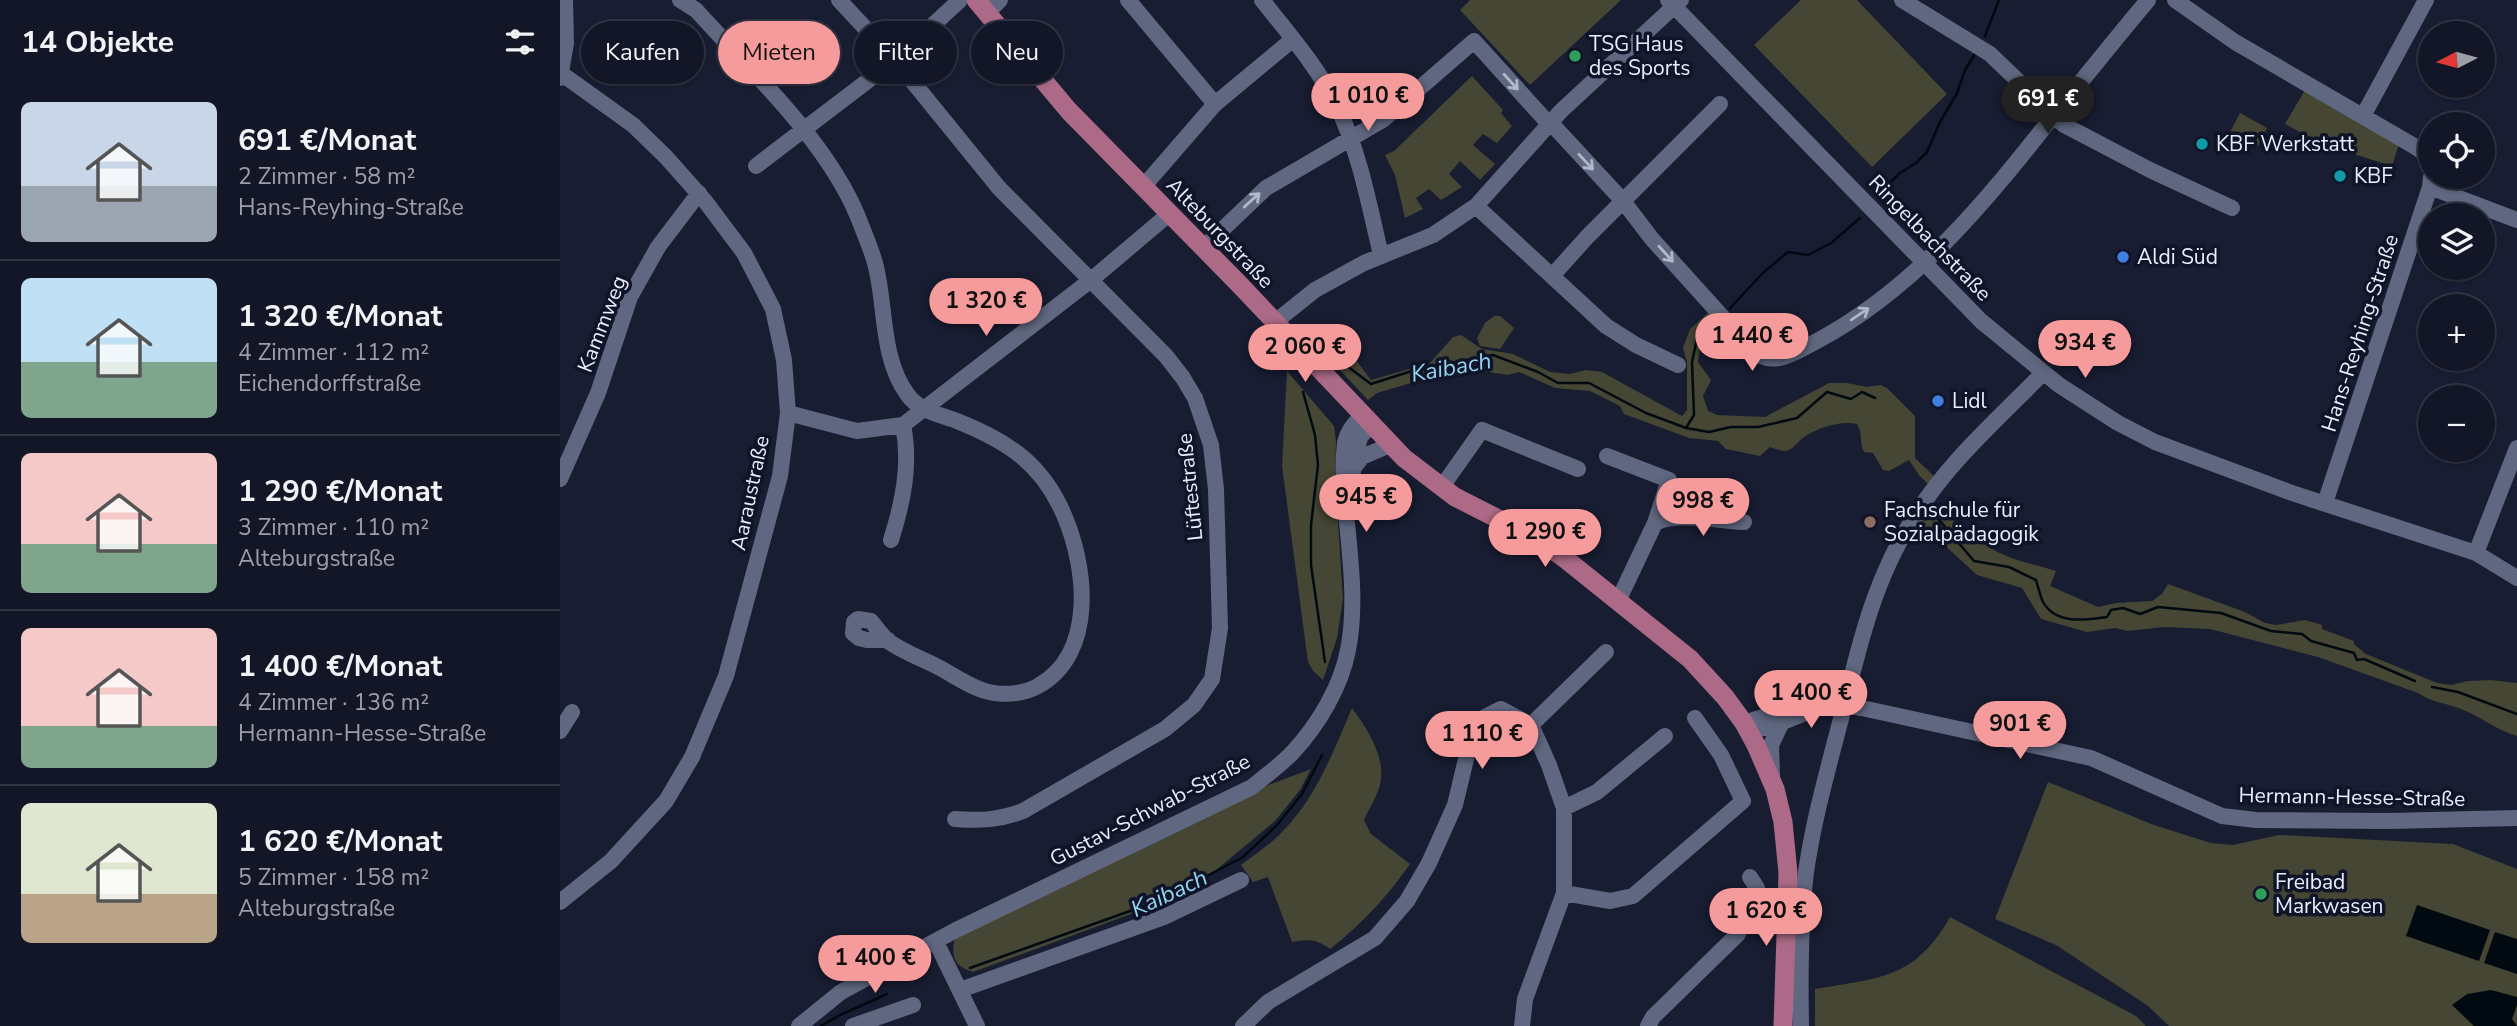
<!DOCTYPE html>
<html lang="de">
<meta charset="utf-8">
<style>
body{margin:0;font-family:"Nunito Sans",sans-serif;background:#1b1f2e;color:#f1f3f6;height:100vh;display:flex;flex-direction:column;font-size:26px;white-space:nowrap}
*{box-sizing:border-box;margin:0}
p{font-size:23px;color:#9c9fa7}
.icon{flex:none;width:38px;height:38px;fill:none;stroke:currentColor;stroke-width:2;stroke-linecap:round;stroke-linejoin:round}
.map{position:relative;flex:1;overflow:hidden}
.sheet{display:flex;flex-direction:column;background:#121626;width:560px}
.sheet>*{flex:none}
.top-card{position:absolute;left:21px;top:21px;width:665px;height:63px;display:flex;gap:14px}
.needle{width:46px;rotate:264deg}
.tools{position:absolute;left:1858px;top:21px;display:grid;gap:14px}
.tools a{display:grid;place-items:center;width:77px;height:77px;border-radius:50%;background:#121626;box-shadow:0 2px 5px #0004,0 0 0 2px #313543;font-size:35px}
.price{position:absolute;translate:-50% -60px;padding:0 16px;border-radius:24px;background:#f59b9b;color:#111;font-size:23px;line-height:46px;filter:drop-shadow(0 2px 4px #0008)}
.price::after{content:'';position:absolute;left:50%;top:42px;width:21px;height:16px;margin-left:-10px;background:inherit;clip-path:polygon(0 0,100% 0,50% 100%)}
.price.active{background:#222;color:#fff}
ul{padding:0;list-style:none}
li{display:flex;align-items:center;gap:21px;height:175px;padding:0 21px}
li+li{border-top:2px solid #313543}
li span{display:grid;place-items:center;flex:none;width:196px;height:140px;border-radius:10px;color:#555}
li>.icon{margin-inline-start:auto}
span .icon{width:84px;height:84px;fill:#fffc;stroke-width:1}
li b{font-size:30px}
h2{display:flex;justify-content:space-between;align-items:center;height:84px;padding:0 21px;font-size:30px}
.tag{padding:0 24px;border-radius:32px;background:#121626;box-shadow:0 2px 5px #0004,0 0 0 2px #313543;font-size:24px;line-height:63px}
.tag.active{background:#f59b9b;color:#111}
main{display:flex;flex:1;min-height:0}
.map>svg:first-child{display:block}
.green{fill:#454634}
.water{fill:#000a10}
.lines{fill:none;stroke-linecap:round;stroke-linejoin:round}
.stream{stroke:#000a10;stroke-width:2.5}
.minor{stroke:#606881;stroke-width:16}
.major{stroke:#ac6a86;stroke-width:19}
.oneway{stroke:#b2b8cb}
.leisure-dot{fill:#2e9e5b;stroke:#0f1428;stroke-width:2.5}
.culture-dot{fill:#0f9aa8;stroke:#0f1428;stroke-width:2.5}
.shop-dot{fill:#3f7fe0;stroke:#0f1428;stroke-width:2.5}
.education-dot{fill:#8d6e63;stroke:#0f1428;stroke-width:2.5}
.labels{text-anchor:middle;stroke-width:7;stroke-linejoin:round;paint-order:stroke}
.poi-label{font-size:21px;fill:#e9edfc;stroke:#0f1428;text-anchor:start}
.street-label{font-size:21px;fill:#e9edfc;stroke:#0f1428}
.water-label{font-size:23px;font-style:italic;fill:#91d5f0;stroke:#0f1428}
</style>
<main>
<section class="sheet">
<h2>14 Objekte<svg class="icon" aria-label="filters" viewBox="0 0 24 24"><path d="M4 7h16M4 17h16"/><circle cx="9" cy="7" r="2"/><circle cx="15" cy="17" r="2"/></svg></h2>
<ul>
<li><span style="background:linear-gradient(#c9d6e8 60%,#9aa5b1 0)"><svg class="icon" aria-label="home" viewBox="0 0 24 24"><path d="M3 11l9-7 9 7M6 9v11h12V9"/></svg></span><div><b>691 €/Monat</b><p>2 Zimmer · 58 m²</p><p>Hans-Reyhing-Straße</p></div></li>
<li><span style="background:linear-gradient(#bfe0f5 60%,#7fa58c 0)"><svg class="icon" aria-label="home" viewBox="0 0 24 24"><path d="M3 11l9-7 9 7M6 9v11h12V9"/></svg></span><div><b>1 320 €/Monat</b><p>4 Zimmer · 112 m²</p><p>Eichendorffstraße</p></div></li>
<li><span style="background:linear-gradient(#f6c9c9 65%,#7fa58c 0)"><svg class="icon" aria-label="home" viewBox="0 0 24 24"><path d="M3 11l9-7 9 7M6 9v11h12V9"/></svg></span><div><b>1 290 €/Monat</b><p>3 Zimmer · 110 m²</p><p>Alteburgstraße</p></div></li>
<li><span style="background:linear-gradient(#f6c9c9 70%,#7fa58c 0)"><svg class="icon" aria-label="home" viewBox="0 0 24 24"><path d="M3 11l9-7 9 7M6 9v11h12V9"/></svg></span><div><b>1 400 €/Monat</b><p>4 Zimmer · 136 m²</p><p>Hermann-Hesse-Straße</p></div></li>
<li><span style="background:linear-gradient(#dfe7d0 65%,#b9a48a 0)"><svg class="icon" aria-label="home" viewBox="0 0 24 24"><path d="M3 11l9-7 9 7M6 9v11h12V9"/></svg></span><div><b>1 620 €/Monat</b><p>5 Zimmer · 158 m²</p><p>Alteburgstraße</p></div></li>
</ul>
</section>
<div class="map">
<svg width="1957" height="1026" viewBox="0 0 1957 1026">
<rect width="100%" height="100%" fill="#181d32"/>
<path class="green" d="M910,0H1061L970,85L900,10Z
M1241,0H1297L1387,94L1312,167L1194,45Z
M912,76L943,110L941,113L952,126L937,143L923,134L913,145L935,164L920,180L900,161L889,174L902,187L881,200L869,189L856,198L863,209L845,218L835,175L825,155L834,151Z
M1748,85L1841,138L1832,166L1762,144L1725,124Z
M1680,113L1707,128L1698,146L1670,132Z
M1152,309L1164,324L1140,347L1138,362L1151,380L1143,396L1148,411L1157,415L1205,417L1269,383H1287L1307,387L1321,385L1327,388L1355,416V458L1379,481L1373,489L1359,475L1349,460L1329,471L1323,470L1313,453L1304,452C1299,443 1303,433 1297,424C1280,420 1258,428 1244,437C1238,441 1234,449 1226,451C1221,451 1215,449 1210,447L1200,456L1166,449L1158,441L1129,438L1064,414L1060,406L1030,391L995,388L959,372L948,375L915,370L875,380H861L817,393L808,400L766,355L782,351L793,356L811,380L870,363L893,337L901,335L922,349L953,354L990,372L1010,374L1026,370L1042,372L1122,416L1127,410V362L1123,348L1130,329Z
M934,316H940L954,328L940,349L920,346L917,338L925,323Z
M727,371L774,426L776,441L775,477L783,599L777,638L763,680L753,671L748,662L722,466Z
M1370,500C1393,521 1420,546 1449,557C1464,563 1481,566 1496,571L1490,586L1538,607L1556,603L1592,601L1602,594L1608,584L1685,612L1705,623L1716,625L1745,620L1762,625V629L1794,641V644L1806,654L1877,683L1891,685L1908,681L1931,680L1957,683V736C1936,730 1920,716 1901,709C1886,703 1871,702 1858,693L1758,657L1650,629L1604,627L1567,631L1555,628L1527,632L1481,619L1462,588L1417,575L1356,519Z
M792,708C806,727 824,754 821,779C820,792 809,808 804,820L811,834L850,864C827,897 802,924 770,949C757,939 748,939 732,942L708,877L693,882L681,865C695,854 711,844 723,831C757,796 773,752 792,708Z
M751,769L740,790L715,821L637,886L598,904L413,972C393,966 391,956 395,937L695,790Z
M1488,782L1594,825L1651,843L1673,845L1719,835L1893,844L1957,869V1026H1609L1588,1006L1496,945L1435,919Z
M1390,917L1576,1016L1586,1026H1255V989C1319,978 1355,979 1390,917Z"/>
<path class="water" d="M1857,905L1930,930L1919,961L1846,936Z
M1935,932L1957,939V974L1924,963Z
M1931,990L1957,997V1005L1952,1019L1957,1026H1914L1892,1005L1907,994Z"/>
<g class="lines">
<path class="stream" d="M1425,36L1439,0
M1321,191L1340,173L1356,163L1367,152L1380,122L1397,93L1405,70L1416,52
M1170,308L1204,272L1228,252L1248,255L1271,243L1300,218
M775,357L811,384L858,369L933,355L978,372L998,383H1029L1086,413L1126,428L1149,432L1171,427H1198L1237,418L1267,392L1291,399L1302,392L1315,398
M743,392L755,435L758,465L751,525V565L765,662
M1126,428L1134,415L1132,362L1138,334L1156,320
M1374,514L1414,561L1449,567L1476,580C1478,587 1480,595 1483,602C1496,625 1526,620 1547,617L1551,610L1563,608L1580,614L1598,607L1661,613L1711,631L1742,634L1751,641L1794,653L1797,660L1804,659L1855,681
M1872,687L1898,692L1957,714
M410,968L601,900L683,857L717,825L742,794L762,755
M261,1026L280,1015L327,994"/>
<path class="minor" d="M120,0L136,10C191,71 267,141 298,217C304,233 312,250 316,267C326,308 321,358 347,394C359,411 378,414 397,421C447,441 482,463 504,515C527,568 536,654 478,686C462,695 439,696 422,690C407,685 393,675 380,668C363,659 343,652 328,641C322,636 316,627 311,621L298,619L294,622L293,633L299,638L307,640H328
M279,0L335,60L439,188L606,356L623,378L635,398L651,445L656,489L660,628L652,679L634,705L605,729L463,811C440,820 420,821 395,819
M568,0L655,104
M702,0C728,33 758,67 777,106C800,153 809,205 821,255
M1108,0L1421,321L1499,385L1558,423L1595,442L1732,493L1916,553L1957,578
M1342,0L1430,54L1504,125L1590,170L1672,208
M1615,0L1675,42L1854,146L1866,154L1871,167
M427,13L440,0
M0,78L6,43L5,0
M1803,116L1866,0
M990,122L1063,201L1092,239L1194,352C1215,368 1237,351 1257,341C1356,288 1426,201 1494,115C1525,77 1556,38 1588,0
M196,166L335,60L400,0
M583,187L655,104L732,40
M1870,187L1957,220
M916,206L1046,326L1076,345L1118,365
M643,248L706,188L824,119L914,41L989,124
M992,276L1027,237L1160,104
M715,322L755,290L804,263L873,235L916,206L1001,111L1121,0
M228,413L297,431L343,425L531,280L609,214
M1047,456L1109,480L1095,523L1058,601
M793,469L802,457L830,445
M792,476L800,437L811,425
M0,479L38,393L70,297L98,247L139,193
M881,488L922,430L1018,469
M1765,503L1870,187L1871,177
M1095,523C1115,512 1161,521 1184,522
M331,540C343,502 351,464 343,425
M1916,553L1957,448
M1184,723C1224,710 1260,701 1302,708L1531,758L1662,816L1696,820L1829,821L1957,818
M971,725L1046,652
M0,731L12,712
M1188,731L1210,727L1245,713
M1212,776L1211,745L1221,724
M1004,808L1037,792L1105,736
M1004,893L1050,901L1073,896L1183,801L1161,755L1135,718
M0,902L51,861L106,801L132,757L166,676L220,476L228,413L224,360L213,309L184,253L145,201L106,157L73,125L2,74
M376,942L417,1026
M400,990L604,917L681,880
M239,1026L281,992L396,930L692,787C705,776 721,765 733,752C758,725 781,687 788,650C797,605 790,557 786,512C784,489 782,466 785,443C787,432 794,423 802,416
M293,1026L353,1005
M683,1026L708,1002L815,938L847,901L869,863L895,805L912,734L923,718L941,709L971,725L989,765L1004,808V893L965,999L962,1026
M1088,1026L1093,1017L1178,934L1197,888L1190,877
M1241,1026C1240,975 1240,923 1246,872C1254,816 1270,762 1284,707C1300,641 1316,576 1353,519C1388,462 1437,420 1483,373"/>
<path class="major" d="M416,0L509,111L679,284L844,458L895,497L968,534L1003,557L1130,659L1165,697L1184,723L1196,745L1215,789L1223,822L1228,873L1223,1026"/>
</g>
<defs><path id="oneway-shaft" d="M-6 0H5M1.5-3L5.5 0L1.5 3" fill="none" stroke-width="1.6" stroke-linecap="round" stroke-linejoin="round" transform="scale(1.75)"/></defs>
<g class="oneway">
<use href="#oneway-shaft" transform="translate(951 82) rotate(48)"/>
<use href="#oneway-shaft" transform="translate(1026 162) rotate(47)"/>
<use href="#oneway-shaft" transform="translate(692 200) rotate(-42)"/>
<use href="#oneway-shaft" transform="translate(1106 254) rotate(48)"/>
<use href="#oneway-shaft" transform="translate(1300 314) rotate(-34)"/>
</g>
<g class="leisure-dot">
<circle cx="1015" cy="56" r="7"/>
<circle cx="1701" cy="894" r="7"/>
</g>
<g class="culture-dot">
<circle cx="1642" cy="144" r="7"/>
<circle cx="1780" cy="176" r="7"/>
</g>
<g class="shop-dot">
<circle cx="1563" cy="257" r="7"/>
<circle cx="1378" cy="401" r="7"/>
</g>
<circle class="education-dot" cx="1310" cy="522" r="7"/>
<g class="labels">
<g class="poi-label">
<text x="1029" y="51">TSG Haus<tspan x="1029" dy="24">des Sports</tspan></text>
<text x="1656" y="151">KBF Werkstatt</text>
<text x="1794" y="183">KBF</text>
<text x="1577" y="264">Aldi Süd</text>
<text x="1392" y="408">Lidl</text>
<text x="1324" y="517">Fachschule für<tspan x="1324" dy="24">Sozialpädagogik</tspan></text>
<text x="1715" y="889">Freibad<tspan x="1715" dy="24">Markwasen</tspan></text>
</g>
<g class="street-label">
<text transform="translate(660 233) rotate(46)" y="7">Alteburgstraße</text>
<text transform="translate(1370 238) rotate(46)" y="7">Ringelbachstraße</text>
<text transform="translate(42 324) rotate(-69)" y="7">Kammweg</text>
<text transform="translate(1800 333) rotate(-72)" y="7">Hans-Reyhing-Straße</text>
<text transform="translate(630 487) rotate(-96)" y="7">Lüftestraße</text>
<text transform="translate(190 493) rotate(-78)" y="7">Aaraustraße</text>
<text transform="translate(1792 797) rotate(1)" y="7">Hermann-Hesse-Straße</text>
<text transform="translate(590 810) rotate(-27)" y="7">Gustav-Schwab-Straße</text>
</g>
<g class="water-label">
<text transform="translate(891 367) rotate(-10)" y="8">Kaibach</text>
<text transform="translate(609 893) rotate(-25)" y="8">Kaibach</text>
</g>
</g>
</svg>
<div class="tools">
<a><svg class="needle" viewBox="-14 -14 28 28"><path d="M0-13l5 13h-10z" fill="#e53935"/><path d="M0 13l5-13h-10z" fill="#9c9fa7"/></svg></a>
<a><svg class="icon" aria-label="locate" viewBox="0 0 24 24"><circle cx="12" cy="12" r="6"/><path d="M12 2v4M12 18v4M2 12h4M18 12h4"/></svg></a>
<a><svg class="icon" aria-label="layers" viewBox="0 0 24 24"><path d="M12 4l9 5-9 5-9-5zM3 14l9 5 9-5"/></svg></a>
<a>+</a>
<a>−</a>
</div>
<b class="price" style="left:808px;top:133px">1 010 €</b>
<b class="price active" style="left:1488px;top:136px">691 €</b>
<b class="price" style="left:426px;top:338px">1 320 €</b>
<b class="price" style="left:1192px;top:373px">1 440 €</b>
<b class="price" style="left:1525px;top:380px">934 €</b>
<b class="price" style="left:745px;top:384px">2 060 €</b>
<b class="price" style="left:806px;top:534px">945 €</b>
<b class="price" style="left:1143px;top:538px">998 €</b>
<b class="price" style="left:985px;top:569px">1 290 €</b>
<b class="price" style="left:1251px;top:730px">1 400 €</b>
<b class="price" style="left:1460px;top:761px">901 €</b>
<b class="price" style="left:922px;top:771px">1 110 €</b>
<b class="price" style="left:1206px;top:948px">1 620 €</b>
<b class="price" style="left:315px;top:995px">1 400 €</b>
<div class="top-card">
<a class="tag">Kaufen</a>
<a class="tag active">Mieten</a>
<a class="tag">Filter</a>
<a class="tag">Neu</a>
</div>
</div>
</main>
